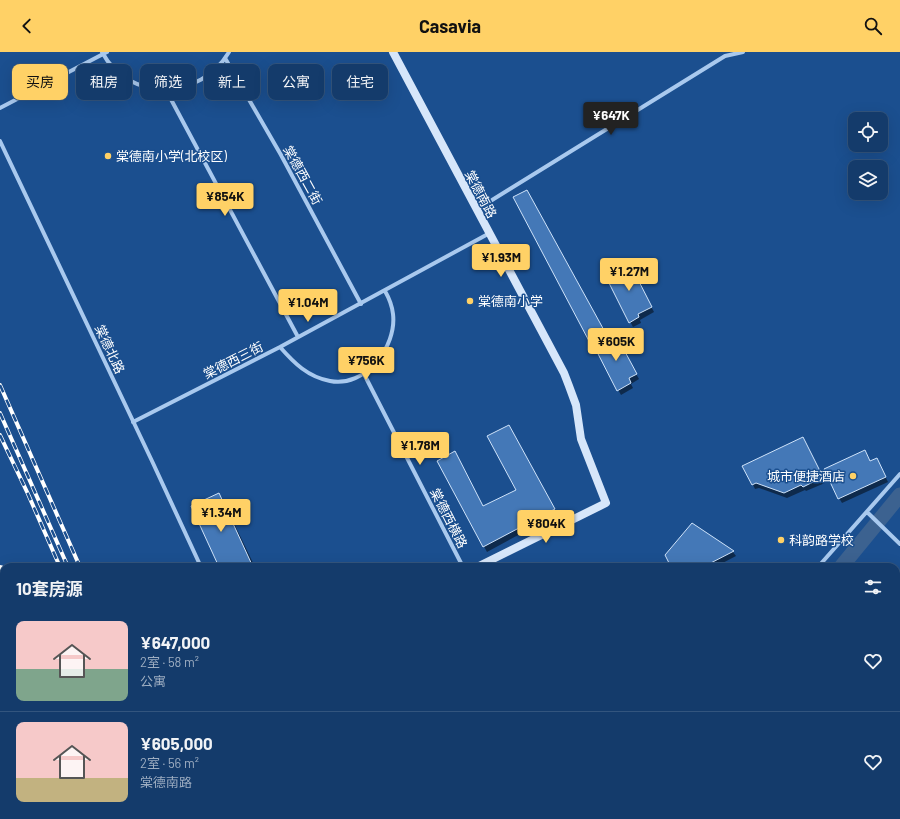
<!DOCTYPE html>
<html lang="zh">
<meta charset="utf-8">
<style>
body{margin:0;font-family:Barlow,"Noto Sans SC",sans-serif;background:#214673;color:#f1f3f6;height:100vh;display:flex;flex-direction:column;font-size:15px;white-space:nowrap}
*{box-sizing:border-box;margin:0}
p{font-size:13px;color:#9dadc1}
.icon{flex:none;width:22px;height:22px;fill:none;stroke:currentColor;stroke-width:2;stroke-linecap:round;stroke-linejoin:round}
.map{position:relative;flex:1;overflow:hidden}
.side{position:absolute;left:0px;top:511px;width:900px;height:256px;display:flex;flex-direction:column;background:#143b6b;border-radius:12px 12px 0 0;box-shadow:0 4px 16px #0002,0 0 0 1px #33557e}
.side>*{flex:none}
.banner{position:absolute;left:12px;top:12px;width:400px;height:36px;display:flex;gap:8px}
.buttons{position:absolute;left:848px;top:60px;display:grid;gap:8px}
.buttons a{display:grid;place-items:center;width:40px;height:40px;border-radius:8px;background:#143b6b;box-shadow:0 4px 16px #0002,0 0 0 1px #33557e;font-size:20px}
.price{position:absolute;translate:-50% -34px;padding:0 9px;border-radius:4px;background:#ffd166;color:#111;font-size:13px;line-height:26px;filter:drop-shadow(0 1px 2px #0008)}
.price::after{content:'';position:absolute;left:50%;top:24px;width:12px;height:9px;margin-left:-6px;background:inherit;clip-path:polygon(0 0,100% 0,50% 100%)}
.price.active{background:#222;color:#fff}
ul{padding:0;list-style:none}
li{display:flex;align-items:center;gap:12px;height:100px;padding:0 16px}
li+li{border-top:1px solid #33557e}
li span{display:grid;place-items:center;flex:none;width:112px;height:80px;border-radius:8px;color:#555}
li>.icon{margin-inline-start:auto}
span .icon{width:48px;height:48px;fill:#fffc;stroke-width:1}
li b{font-size:17px}
h2{display:flex;justify-content:space-between;align-items:center;height:48px;padding:0 16px;font-size:17px}
.pill{padding:0 14px;border-radius:8px;background:#143b6b;box-shadow:0 4px 16px #0002,0 0 0 1px #33557e;font-size:14px;line-height:36px}
.pill.active{background:#ffd166;color:#111}
header{display:flex;justify-content:space-between;align-items:center;height:52px;padding:0 16px;background:#ffd166;color:#111;font-size:18px;font-weight:700}
.map>svg:first-child{display:block}
.green{fill:#2e69ad}
.shadow{fill:#0007}
.lines{fill:none;stroke-linecap:round;stroke-linejoin:round}
.river{stroke:#3c6290;stroke-width:15}
.building{fill:#4478b7;stroke:#cfe3fa}
.street{stroke:#a9c9ee;stroke-width:4}
.secondary{stroke:#d6e6fa;stroke-width:8}
.highway{stroke:#fff;stroke-width:12}
.rail-casing{stroke:#fff;stroke-width:4}
.rail{stroke:#1b4f8f;stroke-width:2.5;stroke-dasharray:8;stroke-linecap:butt}
.poi-dot{fill:#ffd166;stroke:#1b4f8f;stroke-width:1.5}
.labels{text-anchor:middle;stroke-width:3;stroke-linejoin:round;paint-order:stroke}
.poi-label{font-size:13px;fill:#fff;stroke:#1b4f8f;text-anchor:start}
.street-label{font-size:13px;fill:#fff;stroke:#1b4f8f}
</style>
<header><svg class="icon" aria-label="back" viewBox="0 0 24 24"><path d="M15 5l-7 7 7 7"/></svg>Casavia<svg class="icon" aria-label="search" viewBox="0 0 24 24"><circle cx="10" cy="10" r="6"/><path d="M15 15l6 6"/></svg></header>
<div class="map">
<svg width="900" height="767" viewBox="0 0 900 767">
<rect width="100%" height="100%" fill="#1b4f8f"/>
<path class="green" d="M275,763H480L472,767H275Z"/>
<path class="shadow" d="M527,139L607,285L593,293L514,146Z
M631,216L654,260L640,268L641,271L633,275L606,224Z
M615,284L639,327L631,332L633,336L621,343L595,295Z
M509,374L557,462L487,500L438,409L483,455L517,439Z
M805,391L825,431L806,439L805,438L787,446L759,436L755,437L744,414Z
M879,412L888,430L842,451L839,446Z
M218,443L232,467L255,515H220Z
M692,472L733,500L736,504L715,515H672Z"/>
<g class="lines">
<path class="river" d="M841,515L900,443"/>
</g>
<path class="building" d="M527,138L605,280L589,289L513,145Z
M629,210L652,255L638,262L639,265L629,271L605,223Z
M616,283L637,322L629,326L631,331L617,339L594,294Z
M509,373L555,457L483,495L437,409L455,399L483,454L516,438L487,384Z
M803,385L823,425L803,435L801,433L784,441L756,431L752,433L742,414Z
M865,398L870,409L877,406L886,425L838,447L824,417Z
M219,441L253,515H219L191,454Z
M692,471L734,499L703,515H671L665,503Z"/>
<g class="lines">
<path class="street" d="M102,0C129,51 201,48 229,0
M225,6L281,103L361,252
M166,38L298,285
M0,56L107,0
M0,89L152,409L201,515
M476,158L725,4L743,0
M280,295C294,311 308,325 330,329C365,336 397,295 393,262C392,253 389,246 385,239
M364,322L463,515
M133,370L280,295L488,182
M867,460L900,492
M818,515L900,422"/>
<path class="secondary" d="M393,0L564,321L569,334L576,353L581,387L606,451L477,515
M584,763L586,767"/>
<path class="highway" d="M0,519L4,530
M896,526L900,524
M0,556L4,572
M896,560L900,558
M0,690L4,705
M19,763L20,767
M51,763L52,767
M88,763L89,767
M72,767L73,763
M636,767L638,763
M667,767L669,763"/>
<g class="rail-casing">
<path id="rail" d="M0,333L80,515
M0,361L68,515
M0,383L28,442L60,515
M142,763L143,767
M149,763L151,767
M162,763L163,767"/>
</g>
<use href="#rail" class="rail"/>
</g>
<g class="poi-dot">
<circle cx="108" cy="104" r="4"/>
<circle cx="470" cy="249" r="4"/>
<circle cx="853" cy="424" r="4"/>
<circle cx="781" cy="488" r="4"/>
</g>
<g class="labels">
<g class="poi-label">
<text x="116" y="109">棠德南小学(北校区)</text>
<text x="478" y="254">棠德南小学</text>
<text x="845" y="429" text-anchor="end">城市便捷酒店</text>
<text x="789" y="493">科韵路学校</text>
</g>
<g class="street-label">
<text transform="translate(303 123) rotate(61)" y="5">棠德西二街</text>
<text transform="translate(481 142) rotate(62)" y="5">棠德南路</text>
<text transform="translate(110 297) rotate(65)" y="5">棠德北路</text>
<text transform="translate(233 308) rotate(-27)" y="5">棠德西三街</text>
<text transform="translate(449 466) rotate(63)" y="5">棠德西横路</text>
</g>
</g>
</svg>
<div class="buttons">
<a><svg class="icon" aria-label="locate" viewBox="0 0 24 24"><circle cx="12" cy="12" r="6"/><path d="M12 2v4M12 18v4M2 12h4M18 12h4"/></svg></a>
<a><svg class="icon" aria-label="layers" viewBox="0 0 24 24"><path d="M12 4l9 5-9 5-9-5zM3 14l9 5 9-5"/></svg></a>
</div>
<b class="price active" style="left:611px;top:84px">¥647K</b>
<b class="price" style="left:225px;top:165px">¥854K</b>
<b class="price" style="left:501px;top:226px">¥1.93M</b>
<b class="price" style="left:629px;top:240px">¥1.27M</b>
<b class="price" style="left:308px;top:271px">¥1.04M</b>
<b class="price" style="left:616px;top:310px">¥605K</b>
<b class="price" style="left:366px;top:329px">¥756K</b>
<b class="price" style="left:420px;top:414px">¥1.78M</b>
<b class="price" style="left:221px;top:481px">¥1.34M</b>
<b class="price" style="left:546px;top:492px">¥804K</b>
<div class="banner">
<a class="pill active">买房</a>
<a class="pill">租房</a>
<a class="pill">筛选</a>
<a class="pill">新上</a>
<a class="pill">公寓</a>
<a class="pill">住宅</a>
</div>
<section class="side">
<h2>10套房源<svg class="icon" aria-label="filters" viewBox="0 0 24 24"><path d="M4 7h16M4 17h16"/><circle cx="9" cy="7" r="2"/><circle cx="15" cy="17" r="2"/></svg></h2>
<ul>
<li><span style="background:linear-gradient(#f6c9c9 60%,#7fa58c 0)"><svg class="icon" aria-label="home" viewBox="0 0 24 24"><path d="M3 11l9-7 9 7M6 9v11h12V9"/></svg></span><div><b>¥647,000</b><p>2室 · 58 m²</p><p>公寓</p></div><svg class="icon" aria-label="heart" viewBox="0 0 24 24"><path d="M12 20l-8-8c-3-5 5-10 8-4 3-6 11-1 8 4z"/></svg></li>
<li><span style="background:linear-gradient(#f6c9c9 70%,#c2b280 0)"><svg class="icon" aria-label="home" viewBox="0 0 24 24"><path d="M3 11l9-7 9 7M6 9v11h12V9"/></svg></span><div><b>¥605,000</b><p>2室 · 56 m²</p><p>棠德南路</p></div><svg class="icon" aria-label="heart" viewBox="0 0 24 24"><path d="M12 20l-8-8c-3-5 5-10 8-4 3-6 11-1 8 4z"/></svg></li>
</ul>
</section>
</div>
